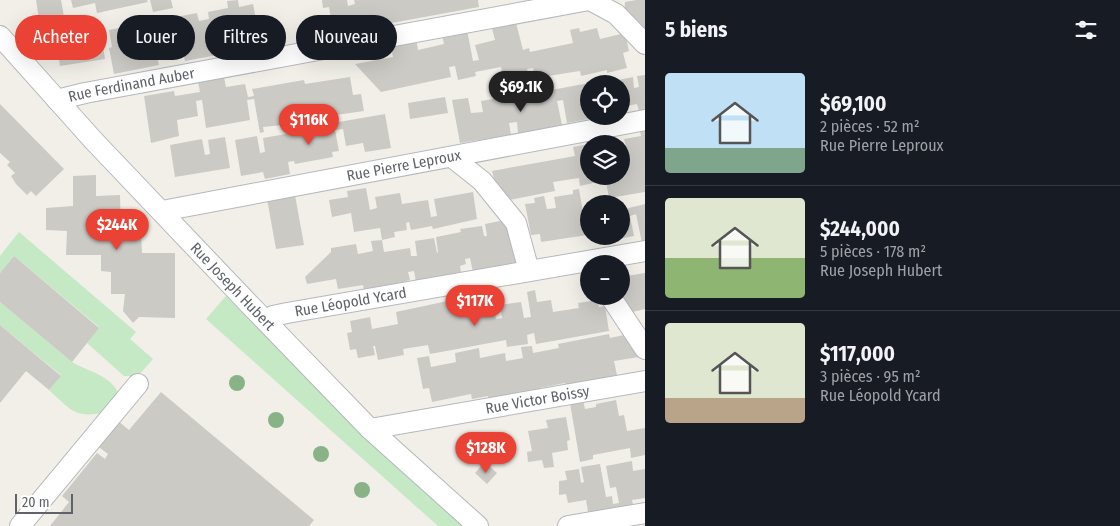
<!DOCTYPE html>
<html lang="fr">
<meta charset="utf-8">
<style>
body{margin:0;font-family:"Fira Sans Condensed",sans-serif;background:#20242c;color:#f1f3f6;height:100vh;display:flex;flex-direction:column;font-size:19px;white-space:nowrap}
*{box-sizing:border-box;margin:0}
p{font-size:16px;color:#9ea1a6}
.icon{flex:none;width:28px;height:28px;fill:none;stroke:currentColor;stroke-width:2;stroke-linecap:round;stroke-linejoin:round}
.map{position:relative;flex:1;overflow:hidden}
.panel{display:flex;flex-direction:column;background:#171b24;width:475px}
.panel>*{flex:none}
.hud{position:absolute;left:15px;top:15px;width:475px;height:45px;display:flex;gap:10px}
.fabs{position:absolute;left:580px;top:75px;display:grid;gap:10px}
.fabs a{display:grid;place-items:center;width:50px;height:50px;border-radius:50%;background:#171b24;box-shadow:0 5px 20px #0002;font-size:25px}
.scale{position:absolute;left:15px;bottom:12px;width:58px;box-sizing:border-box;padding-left:5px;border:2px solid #5f6368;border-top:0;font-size:14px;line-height:18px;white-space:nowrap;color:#5f6368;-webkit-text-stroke:4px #fff;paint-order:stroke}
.price{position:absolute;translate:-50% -42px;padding:0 11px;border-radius:18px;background:#ea4335;color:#fff;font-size:16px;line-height:32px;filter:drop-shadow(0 1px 2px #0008)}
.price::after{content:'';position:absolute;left:50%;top:30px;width:15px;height:11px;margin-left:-8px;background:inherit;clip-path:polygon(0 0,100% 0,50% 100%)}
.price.selected{background:#222;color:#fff}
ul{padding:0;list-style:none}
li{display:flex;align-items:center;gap:15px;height:125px;padding:0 20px}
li+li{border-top:1px solid #363941}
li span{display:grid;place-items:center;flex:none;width:140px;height:100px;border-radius:5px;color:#555}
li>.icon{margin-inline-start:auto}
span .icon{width:60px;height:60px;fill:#fffc;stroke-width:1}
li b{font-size:21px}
h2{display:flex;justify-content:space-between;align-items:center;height:60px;padding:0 20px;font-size:21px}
.tag{padding:0 18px;border-radius:22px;background:#171b24;box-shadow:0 5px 20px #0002;font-size:18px;line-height:45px}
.tag.selected{background:#ea4335;color:#fff}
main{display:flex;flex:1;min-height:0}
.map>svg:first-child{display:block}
.green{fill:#c5e8c5}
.building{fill:#cccac5}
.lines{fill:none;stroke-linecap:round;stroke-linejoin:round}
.minor-casing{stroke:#b5b8bc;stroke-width:22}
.minor{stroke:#fff;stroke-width:20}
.tree{fill:#89b387}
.labels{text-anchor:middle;stroke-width:5;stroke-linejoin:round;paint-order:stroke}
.street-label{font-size:15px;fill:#5f6368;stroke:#fff}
</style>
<main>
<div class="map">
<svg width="645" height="526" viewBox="0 0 645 526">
<rect width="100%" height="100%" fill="#f1efe8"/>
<path class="green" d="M19,232L136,332L130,339L153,359L138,376H124L87,343L99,327L14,256L0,273V256Z
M226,296L473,526H438L206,319Z
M0,302L72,362C88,372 112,375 119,395L108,412C75,419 72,411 49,390L61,375L0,325Z"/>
<path class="building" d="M36,0H61L65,22L40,26Z
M71,0H147L148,2L97,13L95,3L73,8Z
M150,0H171L173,8L153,12Z
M238,0L239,7L253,4L260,41L235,46L233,35L220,37L223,54L185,61L183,52L157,57L159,65L114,74L109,48L112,47L109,30L125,27L128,45L154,40L150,22L197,13L199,21L209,19L208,12L228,8L227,1Z
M322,0H347L348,6L355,4L354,0H478L479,7L353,30L351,21L332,25L329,7L323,8Z
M636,0H645V36L624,16L625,2Z
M86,17L87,23L99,21L105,59L60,66L54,29L71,26L70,19Z
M515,19L523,50L529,48L530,52L573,43L570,30L579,28L580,32L597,28L600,39L625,33L629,51L623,53L627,68L607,73V70L581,76L580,71L535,78L533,68L527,69L530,81L513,85L514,90L506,91L501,67L475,72L476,76L458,80L455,66L449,67L451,77L381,92L355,64L393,57L390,44L416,38L418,50L444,44L442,35L467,30L473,61L479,60L475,45L495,40L491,25Z
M223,72L226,87L245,84L248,97L254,96L252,89L304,80L305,84L350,77L353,95L361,94L364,111L336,115L335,110L310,114L311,122L263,127L264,132L260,133L254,99L247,100L250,120L206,128L202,100L196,101L198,116L177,120L179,136L151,143L144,96L174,91L175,96L200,92L197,76Z
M645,75V110L639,111L637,104L621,107V84H609V82L633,77L634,88L639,87L637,76Z
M607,80V84H591V83Z
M589,83V116L600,117L567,123L563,100L557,101L562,125L518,133L517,122L509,123L511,135L460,143L452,100L468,98L471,113L483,112L481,101L505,97L504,95L529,91L530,94Z
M445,97L448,113L410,119L408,103Z
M0,104L64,169L36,196L31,191L27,195L16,184L11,176L15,173L7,165L10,162L0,153Z
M385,114L391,148L365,152L363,143L346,146L343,129L335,130L339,151L332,152L333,157L295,164L294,161L288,162L290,174L265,179L263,172L241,176L235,140L257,136L260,153L265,152L263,138L308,130L309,135L328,132L327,124Z
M645,126V192L609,198L605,176H621V148L626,147L624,139L641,136L639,128Z
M225,137L230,168L175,177L170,145L202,139L205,155L210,154L208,140Z
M589,144V176H601L602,181L580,186L579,178L553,182L555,191L504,201L496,186L492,171L575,156L573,147Z
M96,175V196L120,195L121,231L141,233L142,253H175V318L139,317L133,323L123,311L125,294H111V272L101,271V255H66L67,231L46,230V208L73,206V176Z
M366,188L370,210L377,208L375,197L400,193L402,204L428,200L431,217L437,216L434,199L473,192L477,219L433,229L432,226L411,230L409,222L406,223L407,230L394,232L395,237L382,240L384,252L410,248L411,256H417L415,241L434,238L437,253L438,252L436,237L461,232L460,229L482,226L484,236H487L485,224L505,220L521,264L473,272L470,258L465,259L466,264L460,266L461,272L416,282L414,271L408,272L410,280L364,292L363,285L338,289L336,279L307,284L305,277L331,252V248L356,244L358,254L373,251L371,241L382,240L380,228L354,232L351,213L332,217L329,200L348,197L347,191Z
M579,189L587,235L541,242L540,234L531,235L525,204L535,203L534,198L544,196L547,209L556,208L554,197L573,194V190Z
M295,195L304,245L276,249L267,199Z
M645,204V242L642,243L636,214L630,216L634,236L597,243L595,236H621V210Z
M14,256L99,328L72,362L0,302V273Z
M645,273V309L628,313L621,296V277Z
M535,290L537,302L551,300L553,312L579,308L578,303L598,300L599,307L605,306L609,331L536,344L534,333L527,335L528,344L507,347L506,340L430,354L428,345L403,349L404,355L378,360L375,346H373L375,355L358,358L356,349L350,350L347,333L352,332L350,321L370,317L372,329L398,324L396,312L471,296L473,310L494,307L496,319L502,318L500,305L521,302L524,318L531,317L527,292Z
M0,325L61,376L49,390L26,371L0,403Z
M609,334L610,338L629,334L639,357L614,361L618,380L566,389L565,383L540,388L541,392L489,402L488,396L472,399L471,394L432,402L429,388L423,389L417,358L429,356L431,367L456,362L455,353L479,348L480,358L505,353L506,361L523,358L521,347L532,346L533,353L559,348L558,344Z
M161,392L314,520L309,526H50L69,502L62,496L97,453L105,459L108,454L96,445L117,420L129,430Z
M583,400L585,409L596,407V404L616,400L619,416L624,415L627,431L645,428V455L631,458L630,448L593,455V459L580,462L570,403Z
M566,417L570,440L567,441L568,450L552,453L554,467L544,468L542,460L528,462L527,452L532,451L528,431L548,428L546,420Z
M632,461L633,471L645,469V498L632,500L634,509L589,517L586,500L568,503L566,494L559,495V481L567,480L565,471L579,469L581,483L584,482L581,467L600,464L606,497L612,496L613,504L619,503L616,487L610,488L606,466Z
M482,465L486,468L488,465L497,473L487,484L475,473Z"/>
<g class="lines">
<g class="minor-casing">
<g id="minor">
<path d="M590,0L616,14L645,44"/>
<path id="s1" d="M0,36L93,140L250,305L370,429L478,526"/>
<path id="s2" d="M57,100L85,93L589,0"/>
<path d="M453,158L482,181L516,223L529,271"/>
<path id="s3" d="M162,211L645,120"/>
<path d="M610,296L645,349"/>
<path id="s4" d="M271,326L273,316L287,313L645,251"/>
<path id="s5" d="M370,429L645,381"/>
<path d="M20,526L138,384"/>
<path d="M568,526L645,513"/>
</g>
</g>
<use href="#minor" class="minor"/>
</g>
<g class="tree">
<circle cx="237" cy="383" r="8"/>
<circle cx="276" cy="420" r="8"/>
<circle cx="321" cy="454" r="8"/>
<circle cx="362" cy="490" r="8"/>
</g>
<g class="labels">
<g class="street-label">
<text dy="5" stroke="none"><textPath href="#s2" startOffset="76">Rue Ferdinand Auber</textPath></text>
<text dy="5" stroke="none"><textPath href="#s3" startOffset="246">Rue Pierre Leproux</textPath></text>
<text dy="5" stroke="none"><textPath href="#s1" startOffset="342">Rue Joseph Hubert</textPath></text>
<text dy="5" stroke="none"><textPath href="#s4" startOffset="89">Rue Léopold Ycard</textPath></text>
<text dy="5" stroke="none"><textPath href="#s5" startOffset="170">Rue Victor Boissy</textPath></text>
</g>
</g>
</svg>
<div class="fabs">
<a><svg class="icon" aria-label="locate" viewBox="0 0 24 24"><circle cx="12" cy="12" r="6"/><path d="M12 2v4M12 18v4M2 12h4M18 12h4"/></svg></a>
<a><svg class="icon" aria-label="layers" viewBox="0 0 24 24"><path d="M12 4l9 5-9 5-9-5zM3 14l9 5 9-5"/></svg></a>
<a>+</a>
<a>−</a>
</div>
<div class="scale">20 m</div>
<b class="price selected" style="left:521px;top:113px">$69.1K</b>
<b class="price" style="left:309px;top:146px">$116K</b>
<b class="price" style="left:117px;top:251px">$244K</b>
<b class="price" style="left:475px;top:327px">$117K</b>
<b class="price" style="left:486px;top:474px">$128K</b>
<div class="hud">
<a class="tag selected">Acheter</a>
<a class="tag">Louer</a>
<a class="tag">Filtres</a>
<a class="tag">Nouveau</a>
</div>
</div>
<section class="panel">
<h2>5 biens<svg class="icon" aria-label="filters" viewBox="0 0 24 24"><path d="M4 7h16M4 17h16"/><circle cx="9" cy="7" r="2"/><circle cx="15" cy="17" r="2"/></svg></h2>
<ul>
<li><span style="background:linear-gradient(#bfe0f5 75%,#7fa58c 0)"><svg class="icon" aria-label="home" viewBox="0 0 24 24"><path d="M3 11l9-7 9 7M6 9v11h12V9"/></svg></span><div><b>$69,100</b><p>2 pièces · 52 m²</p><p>Rue Pierre Leproux</p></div></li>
<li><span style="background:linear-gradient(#dfe7d0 60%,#8fb573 0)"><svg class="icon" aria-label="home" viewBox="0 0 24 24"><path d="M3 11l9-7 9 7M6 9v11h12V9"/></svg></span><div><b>$244,000</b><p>5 pièces · 178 m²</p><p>Rue Joseph Hubert</p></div></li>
<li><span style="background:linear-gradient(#dfe7d0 75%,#b9a48a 0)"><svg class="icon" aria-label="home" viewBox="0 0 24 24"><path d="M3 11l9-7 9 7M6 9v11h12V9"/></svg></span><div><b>$117,000</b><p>3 pièces · 95 m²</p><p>Rue Léopold Ycard</p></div></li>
</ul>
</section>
</main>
